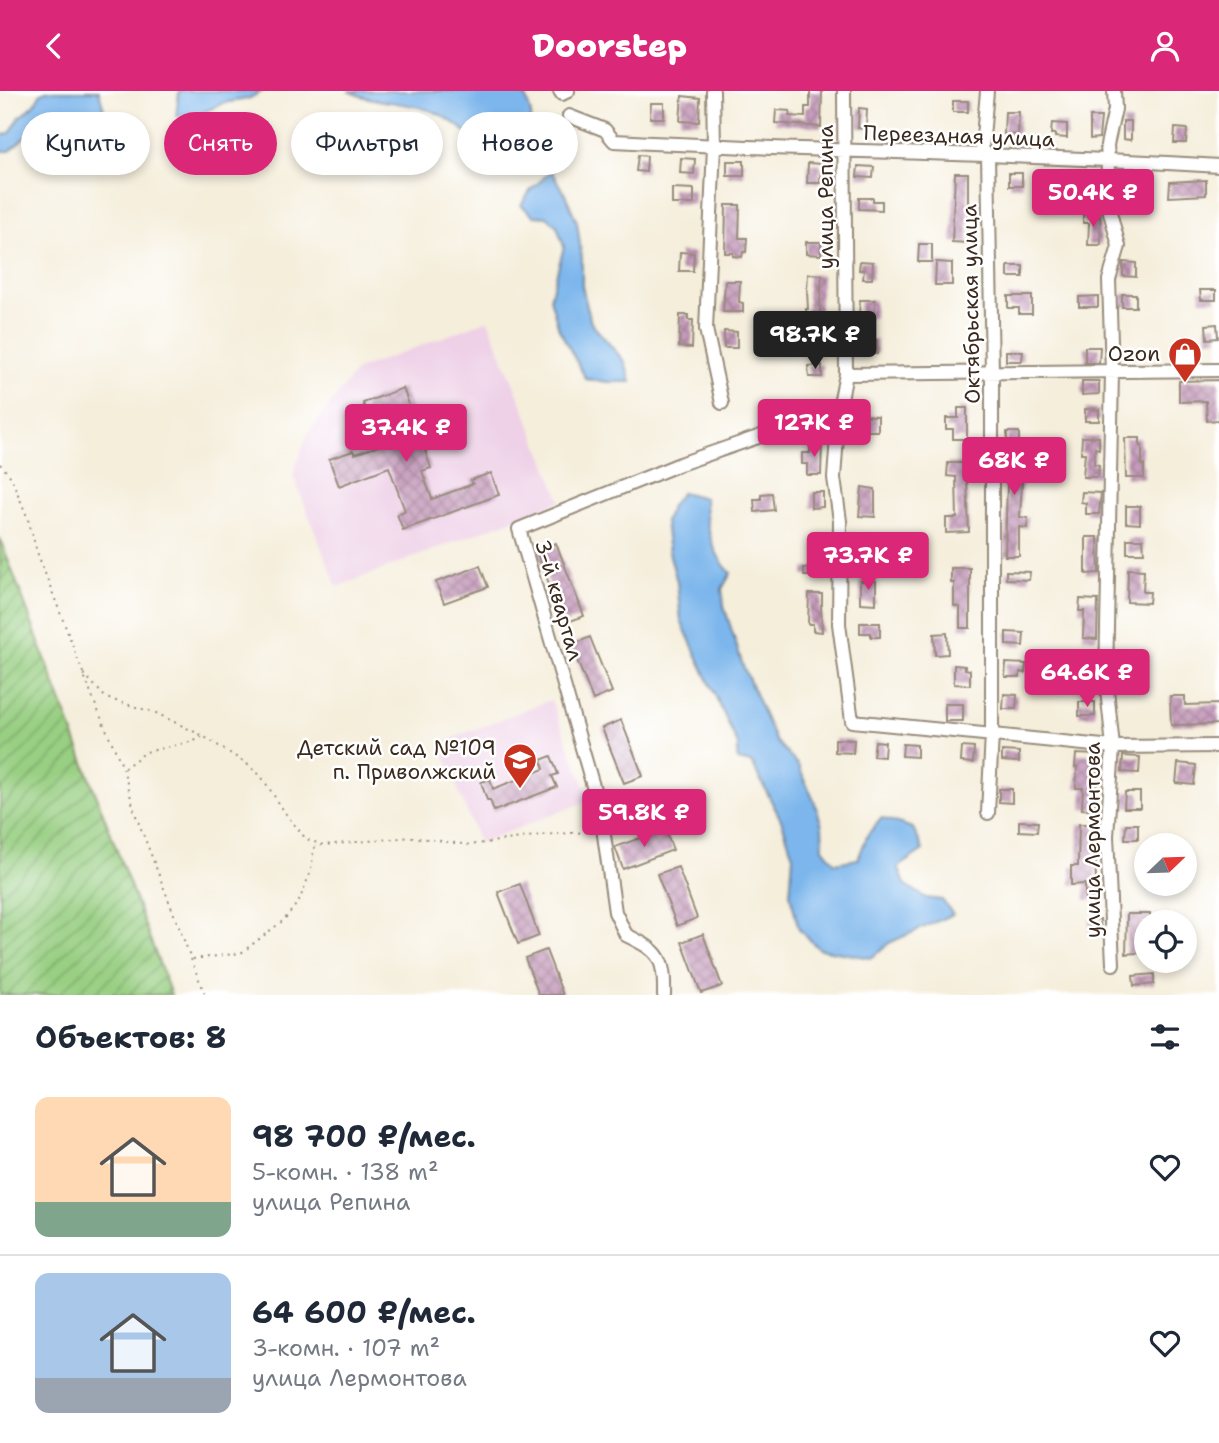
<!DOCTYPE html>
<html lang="ru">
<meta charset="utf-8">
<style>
body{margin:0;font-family:"Shantell Sans",sans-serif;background:#f6f6f7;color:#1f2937;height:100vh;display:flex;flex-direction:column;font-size:26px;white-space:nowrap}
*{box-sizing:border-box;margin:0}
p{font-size:23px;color:#747a83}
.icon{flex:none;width:38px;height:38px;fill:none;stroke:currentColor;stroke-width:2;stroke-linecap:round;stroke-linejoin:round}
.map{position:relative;height:904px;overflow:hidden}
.details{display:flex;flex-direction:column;background:#fff;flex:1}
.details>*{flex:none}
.hud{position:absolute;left:21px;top:21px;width:700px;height:63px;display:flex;gap:14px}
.needle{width:46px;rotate:67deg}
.tools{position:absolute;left:1134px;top:742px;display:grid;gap:14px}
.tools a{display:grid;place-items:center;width:63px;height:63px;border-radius:50%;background:#fff;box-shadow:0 4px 10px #0003;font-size:35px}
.price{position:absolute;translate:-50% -60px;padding:0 16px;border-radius:7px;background:#db2777;color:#fff;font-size:23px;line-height:46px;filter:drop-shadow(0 2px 4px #0008)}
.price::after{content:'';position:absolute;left:50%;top:42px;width:21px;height:16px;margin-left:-10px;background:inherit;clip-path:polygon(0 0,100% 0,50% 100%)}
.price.selected{background:#222;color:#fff}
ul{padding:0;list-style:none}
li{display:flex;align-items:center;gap:21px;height:175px;padding:0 35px}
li+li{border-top:2px solid #e0e1e3}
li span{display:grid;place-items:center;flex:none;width:196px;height:140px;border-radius:14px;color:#555}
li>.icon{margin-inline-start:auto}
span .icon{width:84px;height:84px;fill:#fffc;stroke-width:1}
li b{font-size:30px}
h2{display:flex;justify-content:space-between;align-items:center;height:84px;padding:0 35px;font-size:30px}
.pill{padding:0 24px;border-radius:32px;background:#fff;box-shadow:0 4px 10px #0003;font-size:24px;line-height:63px}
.pill.selected{background:#db2777;color:#fff}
header{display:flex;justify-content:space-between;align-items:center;height:91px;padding:0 35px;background:#db2777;color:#fff;font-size:32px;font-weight:800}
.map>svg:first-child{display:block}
.built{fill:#eed0e7}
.garden{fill:url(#garden-furrows);stroke:#6a7c50;stroke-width:2}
.water{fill:#7bb6ec;stroke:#5b7085;stroke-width:2}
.building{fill:url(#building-cross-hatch)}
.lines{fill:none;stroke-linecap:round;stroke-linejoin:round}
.minor-casing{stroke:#988c7c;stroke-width:16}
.path{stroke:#988c7c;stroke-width:2;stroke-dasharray:2 5;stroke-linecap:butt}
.minor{stroke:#fff;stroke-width:12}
.labels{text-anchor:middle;stroke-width:5;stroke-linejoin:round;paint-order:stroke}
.street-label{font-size:21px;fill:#3b2a1e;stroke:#fff}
.poi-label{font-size:21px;fill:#3b2a1e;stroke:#fff;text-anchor:end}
</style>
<header><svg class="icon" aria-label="back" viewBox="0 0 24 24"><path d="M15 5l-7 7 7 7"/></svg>Doorstep<svg class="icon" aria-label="person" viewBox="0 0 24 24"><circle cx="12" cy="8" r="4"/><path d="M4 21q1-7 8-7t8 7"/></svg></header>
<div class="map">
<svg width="1219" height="904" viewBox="0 0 1219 904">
<defs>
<pattern id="garden-furrows" width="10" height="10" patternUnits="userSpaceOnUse" patternTransform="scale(1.75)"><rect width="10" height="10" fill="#98cf82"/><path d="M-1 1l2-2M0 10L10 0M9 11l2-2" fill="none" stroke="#7da86a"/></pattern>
<pattern id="building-cross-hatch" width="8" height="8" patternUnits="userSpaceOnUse" patternTransform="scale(1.75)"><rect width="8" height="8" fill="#c59abb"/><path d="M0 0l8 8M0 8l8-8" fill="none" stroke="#a17e97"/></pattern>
</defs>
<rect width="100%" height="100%" fill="#fff"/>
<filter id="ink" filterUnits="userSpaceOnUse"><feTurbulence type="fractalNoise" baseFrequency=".0143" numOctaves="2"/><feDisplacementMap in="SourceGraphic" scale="14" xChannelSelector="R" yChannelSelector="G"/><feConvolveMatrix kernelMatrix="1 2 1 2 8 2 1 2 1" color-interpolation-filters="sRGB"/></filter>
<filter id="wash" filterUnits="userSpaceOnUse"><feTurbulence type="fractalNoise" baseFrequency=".00686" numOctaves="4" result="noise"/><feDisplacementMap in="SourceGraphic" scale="28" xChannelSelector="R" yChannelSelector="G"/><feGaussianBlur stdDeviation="1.57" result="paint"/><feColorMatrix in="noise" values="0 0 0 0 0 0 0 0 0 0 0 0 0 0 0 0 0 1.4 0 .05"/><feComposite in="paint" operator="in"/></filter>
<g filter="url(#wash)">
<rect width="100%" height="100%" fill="#f5eedb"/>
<path class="built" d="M488,229L561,410L337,496L293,384L308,342L357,279Z
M551,609L590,709L479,752L440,652Z"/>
<path class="garden" d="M0,447L171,904H0Z"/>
<path class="water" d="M46,0H99L104,19L115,32L110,45L93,51L60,41L32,39L10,60H0V45L10,42L19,27L34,14L41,2Z
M179,0H263L248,8L223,12L202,22L176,25Z
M348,0H516L526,6L531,23V42L523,58C519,59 512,62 508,62C485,62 457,30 437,22C408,10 376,13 348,0Z
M551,80L566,105L577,131L582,168V195L591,232L625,271L631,291H608L586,288L559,238L550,207L564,156L557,135L547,126L534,125L521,114L531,99Z
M682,401L705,407C705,433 712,464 731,482L722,498L724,515L743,575L775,649L798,674L815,712L822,735L823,757L835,772L858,768L868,743L882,727L913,737L923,759L898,776L905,793L926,807L942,809L953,823L889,852L871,867L819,858L799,838L790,803L793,765L782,731L752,672L737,669L738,654L681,530L677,491L669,461L665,431L671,415Z"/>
<g id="blocks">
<path class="building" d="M810,0H822L821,36L775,32L776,19L790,20L789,25L805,26V16H810Z
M682,5L700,7L699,31L680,30Z
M953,10H968V21H953Z
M651,12H664V27H650Z
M859,17L867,18L866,38L858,37Z
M1005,21H1019L1018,44L1004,43Z
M1090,26H1101L1099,47L1090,48Z
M1123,30H1131V49L1123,48Z
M1052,32L1067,33V47L1055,46V43H1051Z
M1175,37L1187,38L1186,52H1174Z
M638,64L647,65L646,81L636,80Z
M681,67L695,68L694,83L680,82Z
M727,70H744V85H727Z
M808,72L821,73L820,92H807Z
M858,75L874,76L873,87L857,86Z
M955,82H968V152L952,151Z
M1009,82H1022V95H1009Z
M1084,86H1099V98L1084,97Z
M1121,88H1137V101H1121Z
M1206,89V104L1169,106L1170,91Z
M672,97L694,98V113H672Z
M859,107H873V110H882V119L859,118Z
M726,114H740L739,147H747L746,161H743L742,166L733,165V162H725Z
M1083,123L1100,124L1101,154H1088L1089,132H1083Z
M806,151H821V164L806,163Z
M919,153H932V171H918Z
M680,161L694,162L693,180H679Z
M860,170L873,171L872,188H863L864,179H859Z
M936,171L952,172V194H935Z
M1123,171L1136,172V186L1123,185Z
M1008,175H1023V186H1008Z
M808,183L822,184L820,211V254H807L806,218H808L807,200Z
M725,190H740L739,211L743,212V221H723Z
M1200,199H1216V209H1201Z
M1122,203H1136V216H1122Z
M1008,205H1032V223H1019V217H1008Z
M1098,205V216H1079V206Z
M860,209H875L874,227H859Z
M680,224H688V229H693L692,257L679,256Z
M775,229H787L788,242H775Z
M1217,233L1218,247L1207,248L1206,234Z
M724,240L737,241V257H724Z
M859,249H877V263H859Z
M1085,256H1100L1099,272H1085Z
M1006,260H1023L1022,270H1006Z
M822,274V286H809L808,275Z
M1219,289V329L1207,330L1206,310L1179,311V290Z
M1082,290H1099V303L1082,304Z
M403,297L426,360H425L431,377L422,380L432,408L473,393L471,389L491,382L499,404L403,439L397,423L405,420L389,376L339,395L329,368L353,360L355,363L382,354L373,331L370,332L363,312Z
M958,317H967V348H953V338H946V327H958Z
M1085,318L1099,319V330H1085Z
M861,324L878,325V340H866V334H860Z
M1007,341H1019V371H1023L1020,426L1028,427L1027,437L1019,436V465H1005L1008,356H1007Z
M1082,346H1099V358L1095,357L1094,373L1099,374L1098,386H1083L1085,362H1081Z
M1125,347H1140V355H1142V374H1144V387H1126Z
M810,350H822L821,384H807V373H802V362H810Z
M948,372H968L967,386L969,441L946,442V427H957L956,386L947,385Z
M862,396L875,398V426L859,425Z
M811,401H823V416L811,417Z
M1082,401L1101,402L1099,423H1086V412L1081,411Z
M772,402L774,419L755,421L754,408H761V403Z
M1126,415H1140V433L1126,432Z
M1086,446H1098L1099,482L1086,483Z
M1127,448H1143L1144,462H1127Z
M556,452L584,525L565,532L536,460Z
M480,475L488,496L444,512L436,491Z
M804,477H823V485H804Z
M951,477H970V537H960V516L954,515V492H951Z
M1128,478L1144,479L1143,501H1150L1149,512L1127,511Z
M1006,480L1030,481L1029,489L1006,488Z
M860,490H876V513L860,512Z
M809,503H822V514H821L822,541L813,540V533H808Z
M1080,508L1098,509L1097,548L1083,547L1084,520H1079Z
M860,532H880V546H871V542H860Z
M1006,541L1024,542L1023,555L1006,554Z
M947,542L948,563L935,564L934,543Z
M590,546L612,601L593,609L571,554Z
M1006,572L1026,573L1025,582L1020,581V586H1005Z
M1083,572H1097V588L1083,587Z
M954,574L965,575V578L970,579V594L954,593Z
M1004,603L1017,604L1016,618H1003Z
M1170,605H1185V614L1219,613V633L1171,634Z
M1079,611H1095V625H1079Z
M945,613H963V630H945Z
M621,629L643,685L624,692L602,637Z
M835,648L854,649L853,662L835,661Z
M875,650L885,651L884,666L873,665Z
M903,653L917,654V666L902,665Z
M962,656L974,657L973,672L961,671Z
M1002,660L1019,661V671L1002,670Z
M1076,663L1098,664L1095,719L1082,718L1083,697H1076L1077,676H1075Z
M551,665L558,683L552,685L557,696L494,720L490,709H487L481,691L490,688L493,698L544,678L541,669Z
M1123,665L1140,666L1139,682L1122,681Z
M1178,672L1196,674L1194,694L1176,692Z
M999,698H1012V712L999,711Z
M1125,701H1140V717H1124Z
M1019,730L1038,731L1037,741L1019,740Z
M1079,733H1095L1096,797H1098L1099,808L1085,809V793L1071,794V775H1078Z
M1126,733H1138V748H1125Z
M665,738L673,759L623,778L615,756Z
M678,776L697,827L677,835L657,783Z
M520,793L539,845L518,853L498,801Z
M1127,823H1150V831L1142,832V852H1146V861L1126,863Z
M1100,828L1101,843H1090L1089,829Z
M703,843L722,895L701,902L682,851Z
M546,859L563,904H539L525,867Z
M1154,883V893L1134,895L1133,885Z"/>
</g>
</g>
<g filter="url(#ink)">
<use href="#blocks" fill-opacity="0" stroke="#988c7c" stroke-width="2"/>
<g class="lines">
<g class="minor-casing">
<path id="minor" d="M560,0L562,3L568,0
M713,0L714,55L706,238L722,312
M844,0L846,283L839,318L834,387L840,430L839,533L852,630L1113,656L1219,655
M987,0L982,58L988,65L992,282V643L988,722
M569,25L605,39L614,50C816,61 1018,62 1219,75
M846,283L1219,279
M1113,873L1107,745L1113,656L1106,589L1112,281L1109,189L1119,155L1107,110L1108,68L1107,54L1115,18L1114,0
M664,904C665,866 659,860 626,844L615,821L601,723L519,438L680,373L839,318"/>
</g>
<path class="path" d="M0,373L11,386L28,428L37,461L93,608L123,677L135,722L205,904
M84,583L106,607L156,622L203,645L247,673L261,685L286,723L306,748L323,754L412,746L470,754L542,744L588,741L590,738
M124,677L146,661L194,650L202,646
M193,868L241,862L284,829L299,810L311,780L314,757L322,754"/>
<use href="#minor" class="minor"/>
</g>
</g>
<defs>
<g id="shop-pin" transform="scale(1.75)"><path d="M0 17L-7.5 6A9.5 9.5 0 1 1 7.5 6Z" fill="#c8321e" stroke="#fff"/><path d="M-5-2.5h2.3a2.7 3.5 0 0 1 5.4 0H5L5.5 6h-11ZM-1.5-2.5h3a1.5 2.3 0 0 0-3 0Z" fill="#fff"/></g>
<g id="school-pin" transform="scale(1.75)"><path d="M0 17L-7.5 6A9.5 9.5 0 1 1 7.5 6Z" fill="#c8321e" stroke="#fff"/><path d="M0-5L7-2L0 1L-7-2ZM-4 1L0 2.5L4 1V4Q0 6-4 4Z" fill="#fff"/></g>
</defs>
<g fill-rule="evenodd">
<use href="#shop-pin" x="1185" y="263"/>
<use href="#school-pin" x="520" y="669"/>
</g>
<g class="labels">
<g class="street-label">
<text transform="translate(959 45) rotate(2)" y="7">Переездная улица</text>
<text transform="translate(826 106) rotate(-90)" y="7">улица Репина</text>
<text transform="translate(971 213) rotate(-91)" y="7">Октябрьская улица</text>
<text transform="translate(559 509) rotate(74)" y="7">3-й квартал</text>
<text transform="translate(1093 749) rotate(-90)" y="7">улица Лермонтова</text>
</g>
<g class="poi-label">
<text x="1160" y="270">Ozon</text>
<text x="496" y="664">Детский сад №109<tspan x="496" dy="24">п. Приволжский</tspan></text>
</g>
</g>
</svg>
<div class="tools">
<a><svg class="needle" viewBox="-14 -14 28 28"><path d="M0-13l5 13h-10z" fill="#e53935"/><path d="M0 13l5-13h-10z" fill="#747a83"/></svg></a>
<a><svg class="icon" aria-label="locate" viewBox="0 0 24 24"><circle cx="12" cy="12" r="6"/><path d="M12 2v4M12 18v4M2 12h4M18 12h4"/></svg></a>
</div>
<b class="price" style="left:1093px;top:138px">50.4K ₽</b>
<b class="price selected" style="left:815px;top:280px">98.7K ₽</b>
<b class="price" style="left:814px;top:368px">127K ₽</b>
<b class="price" style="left:406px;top:373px">37.4K ₽</b>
<b class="price" style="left:1014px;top:406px">68K ₽</b>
<b class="price" style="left:868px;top:501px">73.7K ₽</b>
<b class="price" style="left:1087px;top:618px">64.6K ₽</b>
<b class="price" style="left:644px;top:758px">59.8K ₽</b>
<div class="hud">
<a class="pill">Купить</a>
<a class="pill selected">Снять</a>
<a class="pill">Фильтры</a>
<a class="pill">Новое</a>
</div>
</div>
<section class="details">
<h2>Объектов: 8<svg class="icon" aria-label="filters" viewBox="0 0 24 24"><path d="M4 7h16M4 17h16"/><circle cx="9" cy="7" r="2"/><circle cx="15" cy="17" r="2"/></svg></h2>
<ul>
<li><span style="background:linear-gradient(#ffd9b3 75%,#7fa58c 0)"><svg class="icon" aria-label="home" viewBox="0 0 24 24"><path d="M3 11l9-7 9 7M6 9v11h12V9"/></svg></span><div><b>98 700 ₽/мес.</b><p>5-комн. · 138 m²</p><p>улица Репина</p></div><svg class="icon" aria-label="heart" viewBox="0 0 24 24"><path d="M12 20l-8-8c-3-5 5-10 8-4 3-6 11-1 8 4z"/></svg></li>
<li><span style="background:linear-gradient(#a9c7e8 75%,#9aa5b1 0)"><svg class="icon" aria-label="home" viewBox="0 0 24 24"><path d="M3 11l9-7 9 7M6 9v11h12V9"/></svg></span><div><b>64 600 ₽/мес.</b><p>3-комн. · 107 m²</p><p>улица Лермонтова</p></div><svg class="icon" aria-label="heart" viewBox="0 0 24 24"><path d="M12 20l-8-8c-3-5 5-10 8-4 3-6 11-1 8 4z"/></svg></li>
</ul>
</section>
